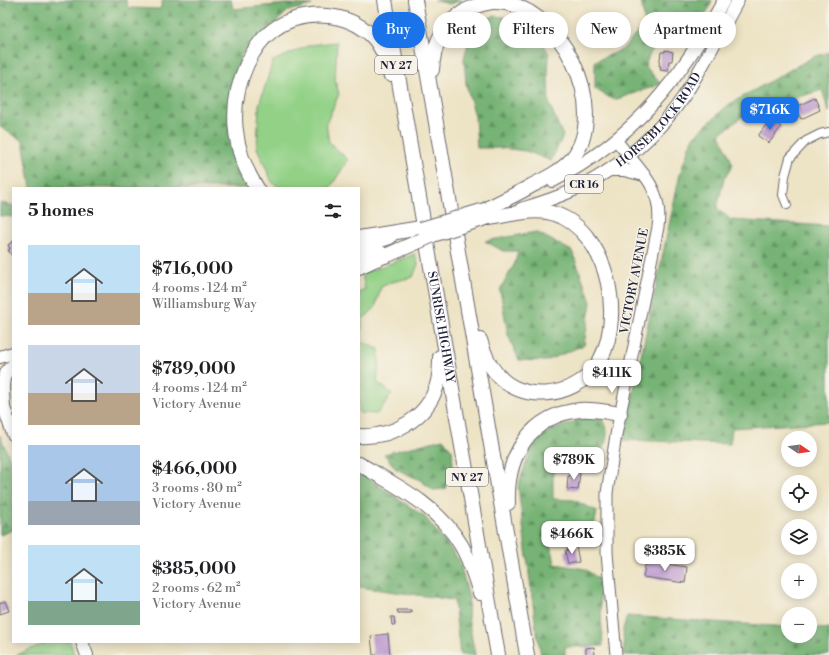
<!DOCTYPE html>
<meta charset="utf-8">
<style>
body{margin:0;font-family:"Libre Bodoni",serif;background:#f6f6f6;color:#202124;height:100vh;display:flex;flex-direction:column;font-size:15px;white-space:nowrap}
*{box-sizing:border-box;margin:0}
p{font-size:13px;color:#757577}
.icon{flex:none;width:22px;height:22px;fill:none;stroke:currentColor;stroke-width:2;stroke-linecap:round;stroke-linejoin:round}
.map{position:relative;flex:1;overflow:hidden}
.panel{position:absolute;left:12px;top:187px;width:348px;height:456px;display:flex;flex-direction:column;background:#fff;border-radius:0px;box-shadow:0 2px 10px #0003}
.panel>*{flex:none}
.guide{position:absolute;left:372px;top:12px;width:380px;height:36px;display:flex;gap:8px}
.needle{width:26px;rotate:103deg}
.fabs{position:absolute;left:781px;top:431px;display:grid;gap:8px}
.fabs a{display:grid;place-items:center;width:36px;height:36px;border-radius:50%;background:#fff;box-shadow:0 2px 10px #0003;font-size:20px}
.price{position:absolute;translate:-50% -34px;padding:0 9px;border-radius:8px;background:#fff;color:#222;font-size:13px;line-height:26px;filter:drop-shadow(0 1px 2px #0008)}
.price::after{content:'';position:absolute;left:50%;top:24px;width:12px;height:9px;margin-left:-6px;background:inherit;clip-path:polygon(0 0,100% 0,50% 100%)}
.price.on{background:#1a73e8;color:#fff}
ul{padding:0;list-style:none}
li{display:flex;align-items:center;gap:12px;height:100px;padding:0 16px}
li span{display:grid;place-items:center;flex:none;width:112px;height:80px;border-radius:0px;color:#555}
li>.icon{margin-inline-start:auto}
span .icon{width:48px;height:48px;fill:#fffc;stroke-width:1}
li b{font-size:17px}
h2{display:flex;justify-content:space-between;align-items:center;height:48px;padding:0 16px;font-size:17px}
.chip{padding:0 14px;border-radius:18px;background:#fff;box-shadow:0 2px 10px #0003;font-size:14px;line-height:36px}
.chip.on{background:#1a73e8;color:#fff}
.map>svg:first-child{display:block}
.green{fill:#93d187;stroke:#5a7a61}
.forest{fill:url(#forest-firs);stroke:#4c6a58}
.park{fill:url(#park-tufts);stroke:#5a7a61}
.building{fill:#bc99ce}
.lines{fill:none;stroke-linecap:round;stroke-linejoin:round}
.street-casing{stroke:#69666b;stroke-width:10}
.secondary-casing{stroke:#69666b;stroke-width:13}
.primary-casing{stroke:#69666b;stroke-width:14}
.highway-casing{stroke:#69666b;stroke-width:16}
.street{stroke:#fff;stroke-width:8}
.secondary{stroke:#fff;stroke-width:11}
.primary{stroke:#fff;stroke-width:12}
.highway{stroke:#fff;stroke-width:14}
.primary-bridge-casing{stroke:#69666b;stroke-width:14;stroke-linecap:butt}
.highway-bridge-casing{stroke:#69666b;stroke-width:16;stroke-linecap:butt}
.primary-bridge{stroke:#fff;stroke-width:12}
.highway-bridge{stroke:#fff;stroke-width:14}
.labels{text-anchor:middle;stroke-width:3;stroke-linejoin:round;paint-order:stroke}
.shield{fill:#f7f3e8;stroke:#62616f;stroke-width:1}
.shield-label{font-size:11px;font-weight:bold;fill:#22223b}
.street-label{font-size:12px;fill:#22223b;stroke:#f7f3e8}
</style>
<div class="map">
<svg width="829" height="655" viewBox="0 0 829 655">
<defs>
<pattern id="forest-firs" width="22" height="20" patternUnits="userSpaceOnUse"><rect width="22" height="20" fill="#76b374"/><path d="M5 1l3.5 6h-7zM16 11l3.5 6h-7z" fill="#609160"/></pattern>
<pattern id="park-tufts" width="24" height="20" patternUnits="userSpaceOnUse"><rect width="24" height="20" fill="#93d187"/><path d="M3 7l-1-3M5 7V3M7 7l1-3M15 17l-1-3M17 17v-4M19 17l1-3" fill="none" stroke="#7eb375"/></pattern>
</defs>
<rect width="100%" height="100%" fill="#f7f3e8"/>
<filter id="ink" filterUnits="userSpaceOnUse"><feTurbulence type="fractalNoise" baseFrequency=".025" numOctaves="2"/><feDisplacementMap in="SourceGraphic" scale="8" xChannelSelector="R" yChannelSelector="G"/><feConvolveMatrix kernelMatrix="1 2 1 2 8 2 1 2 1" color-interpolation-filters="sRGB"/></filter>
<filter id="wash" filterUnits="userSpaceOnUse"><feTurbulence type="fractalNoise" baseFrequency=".012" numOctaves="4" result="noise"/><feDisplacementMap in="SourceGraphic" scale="16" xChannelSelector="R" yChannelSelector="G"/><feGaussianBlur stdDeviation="0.9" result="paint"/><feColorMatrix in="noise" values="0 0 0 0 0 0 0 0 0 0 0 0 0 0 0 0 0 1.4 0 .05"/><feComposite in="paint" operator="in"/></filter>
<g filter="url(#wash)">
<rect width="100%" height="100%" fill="#ede3c5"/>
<path class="green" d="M337,42L335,80L339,94L326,124L329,142L348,160L330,188H280L272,182L257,148L259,105L273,61L310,45Z
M415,254L418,264L413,277L392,282L381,287L375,308L362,320V342L379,349V366L377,382L392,394L377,414L359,413V292L365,289L362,274Z"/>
<path class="forest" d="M0,0H126L128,8L160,9L163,0H231L233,9L287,4L312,5L288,11L241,55L230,102L229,134L237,172L249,188H31L23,141L0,127Z
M434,0H462L449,4Z
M641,0H712L710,7L690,37L652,49L645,66L661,84L614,100L595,89V61L622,50L645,24Z
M493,16L504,17L524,26L539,36L549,54L548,77L549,103L563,136L551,161L526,151L501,148H477L475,116L466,84L464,58L472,29Z
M829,52V112L822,90L747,113L720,134L733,165L724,179L717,208L731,220L829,226V422L732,428L730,444L623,440L680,174L692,138L728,105L813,57Z
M0,203L13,205V217L0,216Z
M536,232L572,251L591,302L584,345L546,361L519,360L508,335L500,290L515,263L518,251H503L485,241Z
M592,415L603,419C611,434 606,442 599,457L574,459L553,469V499L574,500L597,511L593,532L562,526L550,539L555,564L585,569L599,579L603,646L565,647V655H541L536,628L518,487L529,454L541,435L565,425Z
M0,435L13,467V530L0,535Z
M443,439L452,450L453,464L445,489L433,490L420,480L396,469L384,454Z
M359,472L425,517L459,560L469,598L468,617L475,655H460L454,600L359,587Z
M627,616L788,627V636H810V628L829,629V655H624L623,629Z"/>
<path class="park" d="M48,642H70L74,655H16Z"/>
<g id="blocks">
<path class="building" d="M665,50L673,52L672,61H669L668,71L660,70L661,66H659L661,52H665Z
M815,98L820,110L801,119L795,107Z
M770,119L781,127L769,143L758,136Z
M13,241V255L12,256L8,250L10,249L8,245Z
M570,471L580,472L578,490L567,489L568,476H570Z
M561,536L562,540H557V537Z
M576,545L579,562L568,564L565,551L568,550L567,546Z
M646,561L687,567L685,583L643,577Z
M5,601L9,611L0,614V603Z
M397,610H411V613H398Z
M391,617H394L395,625H392Z
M388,634L390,655H373L371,636Z
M594,647L595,655H586V648Z"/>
</g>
</g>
<g filter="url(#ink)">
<use href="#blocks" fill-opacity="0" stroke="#69666b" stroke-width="1"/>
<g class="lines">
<g class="street-casing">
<path id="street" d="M787,205L783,195L785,176L790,158L806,141L820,134L829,132"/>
</g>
<g class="secondary-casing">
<path id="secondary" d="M616,140C638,169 664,187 658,227L616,435L607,493V553L616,655"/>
</g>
<g class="primary-casing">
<g id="primary">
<path d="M609,170H624L644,175"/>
<path d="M553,181C635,138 680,79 724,0"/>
<path id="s1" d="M521,209C540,203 560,197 578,188C621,167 660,133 686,93C705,63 721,31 738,0"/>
<path d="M359,248L390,238"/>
<path d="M359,258L381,252"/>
<path d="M0,357L13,353"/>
<path d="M1,399L13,434"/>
<path d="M4,406C3,391 0,374 13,365"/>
<path d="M82,642L87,655"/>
</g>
</g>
<g class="highway-casing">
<g id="highway">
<path id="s2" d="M385,0L498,655"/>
<path d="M415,0L527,655"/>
<path d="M432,70C433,48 440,29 459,15C468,8 479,4 492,2C560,0 613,110 571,160C560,172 545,179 531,186C517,194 502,201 488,208"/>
<path d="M257,188C232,150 228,105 247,64C253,51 262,38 273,30C302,9 347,11 372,36C382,46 387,61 390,74"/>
<path d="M359,238L421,228"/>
<path d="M359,267L374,260L390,254"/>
<path d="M480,340C484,352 488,364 496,373C521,404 572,398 595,368C627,325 610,232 555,214C535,207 510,215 489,218"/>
<path d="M359,436C392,438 427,419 437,385C440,376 440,367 440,357"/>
<path d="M359,464C397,486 438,506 461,545C470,560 475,577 480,593"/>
<path d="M508,503C506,456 530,415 580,410C594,409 607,412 620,414"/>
</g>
</g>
<use href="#street" class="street"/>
<use href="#secondary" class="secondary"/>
<use href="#primary" class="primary"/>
<use href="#highway" class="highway"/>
<g class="primary-bridge-casing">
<path id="primary-bridge" d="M421,228L488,208
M423,239L489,218"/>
</g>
<g class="highway-bridge-casing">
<path id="highway-bridge" d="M390,254L431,236"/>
</g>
<use href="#primary-bridge" class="primary-bridge"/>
<use href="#highway-bridge" class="highway-bridge"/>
</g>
</g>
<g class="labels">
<g class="shield">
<rect x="375" y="56" width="42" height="18" rx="3"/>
<rect x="565" y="175" width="38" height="18" rx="3"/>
<rect x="446" y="468" width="42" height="18" rx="3"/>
</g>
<g class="shield-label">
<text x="396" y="69">NY 27</text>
<text x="584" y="188">CR 16</text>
<text x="467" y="481">NY 27</text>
</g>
<g class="street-label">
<text dy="4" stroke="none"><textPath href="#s1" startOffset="168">HORSEBLOCK ROAD</textPath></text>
<text transform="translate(634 281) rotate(-79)" y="4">VICTORY AVENUE</text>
<text dy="4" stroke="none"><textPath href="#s2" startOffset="332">SUNRISE HIGHWAY</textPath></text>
</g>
</g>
</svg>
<div class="fabs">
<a><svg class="needle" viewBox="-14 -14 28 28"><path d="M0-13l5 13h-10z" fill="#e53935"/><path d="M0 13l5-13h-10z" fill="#757577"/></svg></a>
<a><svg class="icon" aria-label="locate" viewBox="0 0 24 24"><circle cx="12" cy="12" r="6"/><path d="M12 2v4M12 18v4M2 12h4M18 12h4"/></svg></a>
<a><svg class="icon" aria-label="layers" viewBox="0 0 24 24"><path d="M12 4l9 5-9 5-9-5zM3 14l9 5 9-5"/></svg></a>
<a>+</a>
<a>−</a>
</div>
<b class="price on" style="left:770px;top:131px">$716K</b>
<b class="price" style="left:612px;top:394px">$411K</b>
<b class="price" style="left:574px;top:481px">$789K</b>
<b class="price" style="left:572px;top:555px">$466K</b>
<b class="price" style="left:665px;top:572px">$385K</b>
<div class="guide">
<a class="chip on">Buy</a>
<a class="chip">Rent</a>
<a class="chip">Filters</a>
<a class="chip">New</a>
<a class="chip">Apartment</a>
</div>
<section class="panel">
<h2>5 homes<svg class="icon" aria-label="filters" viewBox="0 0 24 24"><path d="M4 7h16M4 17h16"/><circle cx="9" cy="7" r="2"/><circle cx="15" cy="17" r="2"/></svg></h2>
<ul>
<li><span style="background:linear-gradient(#bfe0f5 60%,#b9a48a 0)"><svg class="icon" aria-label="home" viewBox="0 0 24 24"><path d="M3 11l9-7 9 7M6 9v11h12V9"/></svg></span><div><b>$716,000</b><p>4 rooms · 124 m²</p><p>Williamsburg Way</p></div></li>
<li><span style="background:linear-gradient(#c9d6e8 60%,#b9a48a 0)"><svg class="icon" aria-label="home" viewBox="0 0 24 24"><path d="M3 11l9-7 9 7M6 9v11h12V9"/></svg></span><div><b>$789,000</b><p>4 rooms · 124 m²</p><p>Victory Avenue</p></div></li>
<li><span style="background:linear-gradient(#a9c7e8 70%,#9aa5b1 0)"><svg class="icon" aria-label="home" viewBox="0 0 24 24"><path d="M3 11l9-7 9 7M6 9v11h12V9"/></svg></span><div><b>$466,000</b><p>3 rooms · 80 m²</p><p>Victory Avenue</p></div></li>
<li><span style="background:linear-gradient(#bfe0f5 70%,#7fa58c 0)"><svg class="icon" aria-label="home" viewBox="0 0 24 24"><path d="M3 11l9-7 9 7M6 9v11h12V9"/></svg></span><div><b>$385,000</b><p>2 rooms · 62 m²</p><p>Victory Avenue</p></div></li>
</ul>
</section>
</div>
